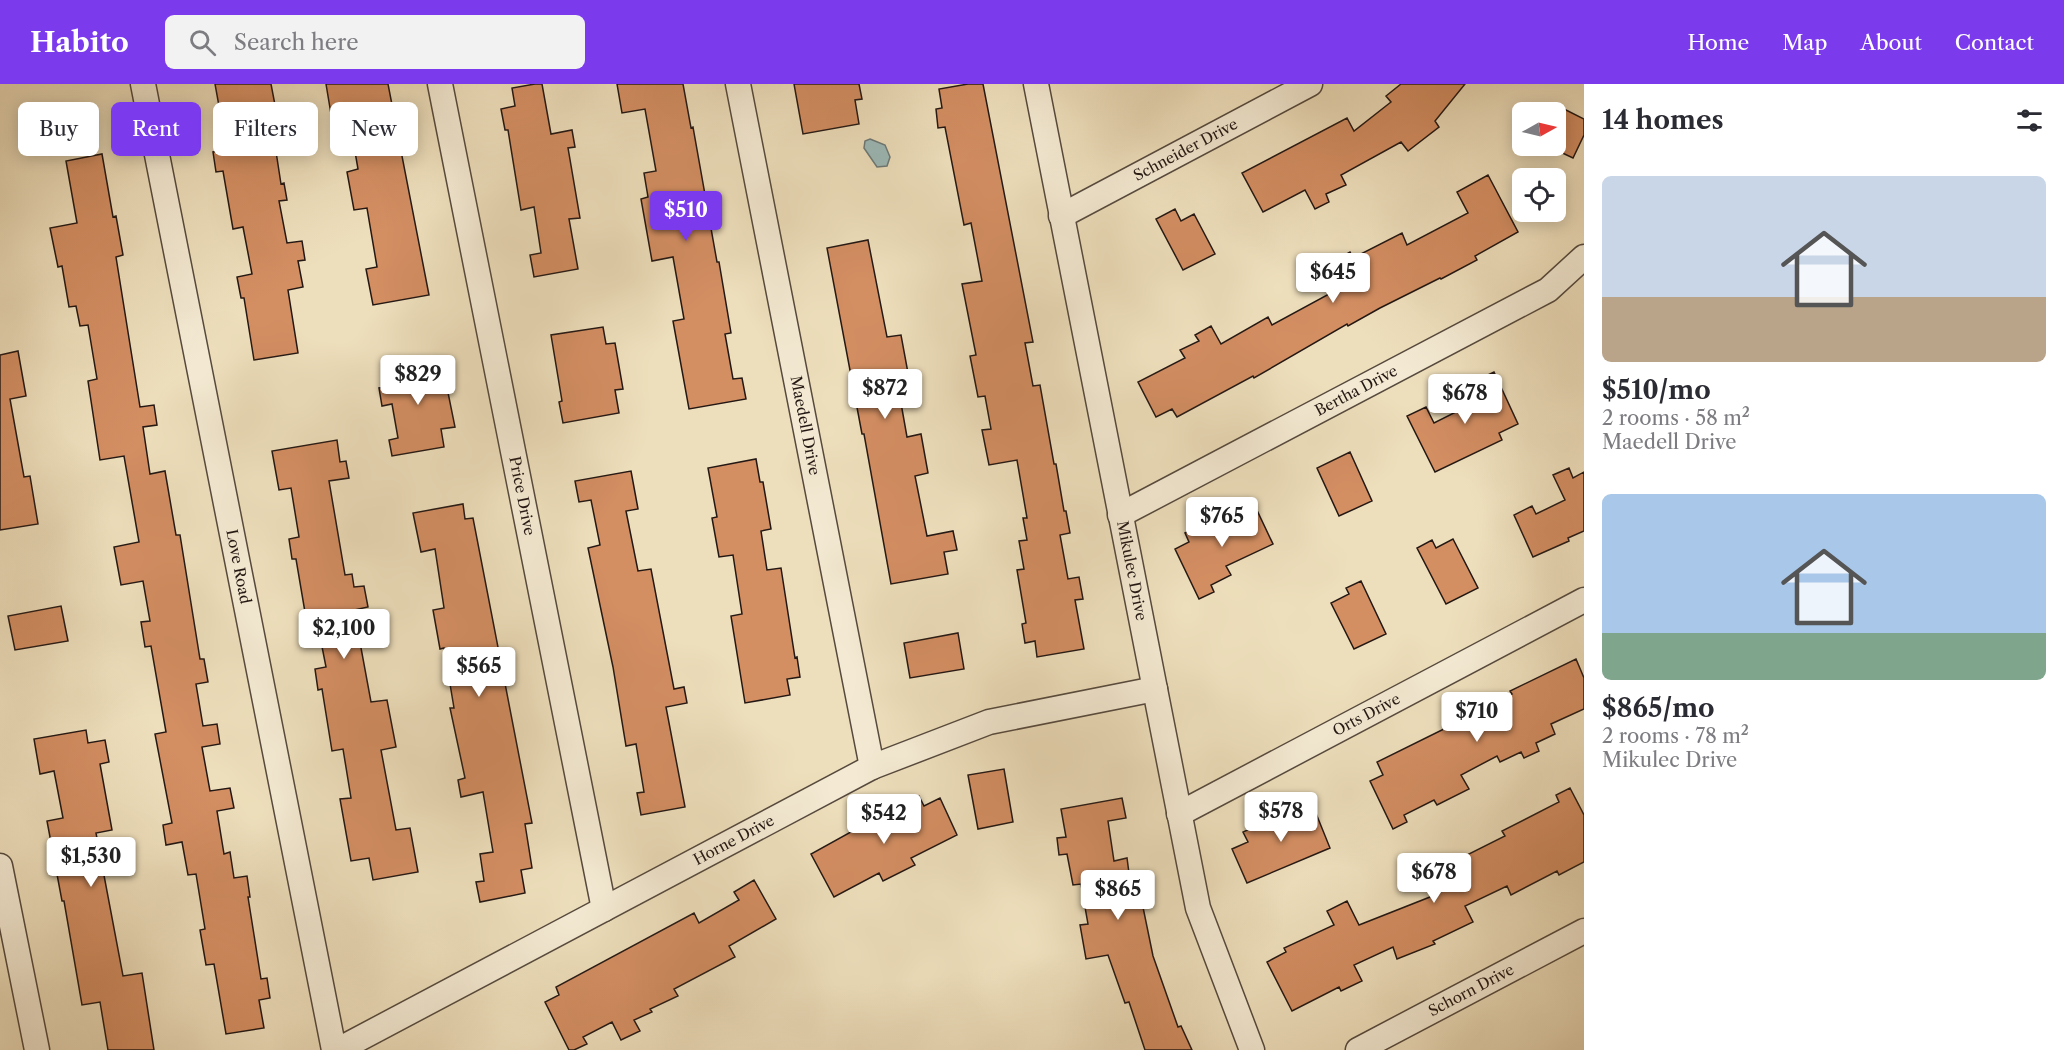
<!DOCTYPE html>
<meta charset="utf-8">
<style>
body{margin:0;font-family:"Libre Caslon Text",serif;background:#f2f2f3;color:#2b2b33;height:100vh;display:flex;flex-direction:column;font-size:22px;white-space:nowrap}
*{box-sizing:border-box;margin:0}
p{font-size:20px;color:#7c7c81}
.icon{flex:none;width:33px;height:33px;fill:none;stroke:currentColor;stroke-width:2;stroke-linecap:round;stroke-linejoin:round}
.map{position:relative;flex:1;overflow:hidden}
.sheet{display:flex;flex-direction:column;background:#fff;width:480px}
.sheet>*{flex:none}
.hud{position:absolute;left:18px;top:18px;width:570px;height:54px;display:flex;gap:12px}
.needle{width:39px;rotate:82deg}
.fabs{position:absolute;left:1512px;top:18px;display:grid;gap:12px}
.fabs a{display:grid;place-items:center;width:54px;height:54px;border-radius:9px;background:#fff;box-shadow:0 3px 15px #0003;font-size:30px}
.price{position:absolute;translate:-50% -51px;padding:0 14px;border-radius:6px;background:#fff;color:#222;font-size:20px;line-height:39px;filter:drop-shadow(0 2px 3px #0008)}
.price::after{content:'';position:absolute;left:50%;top:36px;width:18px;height:14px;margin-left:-9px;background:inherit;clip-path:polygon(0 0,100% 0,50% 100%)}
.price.on{background:#7c3aed;color:#fff}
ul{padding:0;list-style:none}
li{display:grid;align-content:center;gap:12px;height:318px;padding:0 18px}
li span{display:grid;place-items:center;height:186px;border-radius:9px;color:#555}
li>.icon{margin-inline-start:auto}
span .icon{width:108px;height:108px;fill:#fffc;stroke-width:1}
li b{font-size:26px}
h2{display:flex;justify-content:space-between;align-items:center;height:72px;padding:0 18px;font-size:26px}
.tag{padding:0 21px;border-radius:9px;background:#fff;box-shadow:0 3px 15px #0003;font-size:21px;line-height:54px}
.tag.on{background:#7c3aed;color:#fff}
header{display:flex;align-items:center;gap:36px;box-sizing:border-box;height:84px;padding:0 30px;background:#7c3aed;color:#fff}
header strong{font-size:28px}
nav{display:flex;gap:33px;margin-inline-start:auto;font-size:21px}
.search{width:420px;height:54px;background:#f2f2f3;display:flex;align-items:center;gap:15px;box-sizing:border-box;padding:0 21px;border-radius:9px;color:#7c7c81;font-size:22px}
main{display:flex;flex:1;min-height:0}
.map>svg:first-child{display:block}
.water{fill:#9cbab9;stroke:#6c7977;stroke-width:1.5}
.building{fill:#d38e62;stroke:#241814;stroke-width:1.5}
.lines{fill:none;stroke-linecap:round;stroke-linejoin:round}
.minor-casing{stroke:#564a3e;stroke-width:27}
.minor{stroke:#f4ead3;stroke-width:24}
.labels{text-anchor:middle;stroke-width:4.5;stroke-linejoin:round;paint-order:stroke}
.street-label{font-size:15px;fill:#241814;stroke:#f4ead3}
</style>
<header>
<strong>Habito</strong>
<div class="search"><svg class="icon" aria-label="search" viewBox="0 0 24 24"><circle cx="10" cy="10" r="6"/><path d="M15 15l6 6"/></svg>Search here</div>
<nav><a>Home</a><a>Map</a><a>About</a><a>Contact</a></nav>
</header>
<main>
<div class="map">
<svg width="1584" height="966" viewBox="0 0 1584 966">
<rect width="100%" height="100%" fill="#eedfbc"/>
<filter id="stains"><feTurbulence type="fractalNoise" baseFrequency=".00333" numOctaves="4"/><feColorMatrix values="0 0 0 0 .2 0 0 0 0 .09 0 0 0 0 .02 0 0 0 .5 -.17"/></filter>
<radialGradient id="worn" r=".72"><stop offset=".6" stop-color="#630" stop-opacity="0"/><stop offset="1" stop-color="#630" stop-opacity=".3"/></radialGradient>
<path class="water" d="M870,55L885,61L890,73L887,82L877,83L864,64L865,57Z"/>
<path class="building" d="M215,0H271L280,47L273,48L281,100L284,99L287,116L279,117L287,159L302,157L305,176L298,177L303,203L288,206L298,269L254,276L244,214H241L237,193L252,190L243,143L233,145L223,87L216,88L213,68L227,66Z
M326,0H388L429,211L373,221L366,185L377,183L367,124L354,126L347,88L358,85L348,27L331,30Z
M535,0H542L551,50L572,46L575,63L568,64L580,134L569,135L578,185L534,193L530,171L541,169L534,123L521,126L508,46H505L501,25L515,22L512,4Z
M617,0H683L691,44L693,43L717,178H719L731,249L725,250L733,295L742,294L746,315L689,325L673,237L684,235L673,173L652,177L641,115L648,113L644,89L656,87L645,25L622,29Z
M794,0H859L862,15L855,16L859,40L803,50Z
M968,0H983L1033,258L1025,259L1033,302L1040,301L1054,380H1056L1064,427H1066L1070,449L1060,451L1068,495L1079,493L1083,515L1075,516L1084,565L1037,573L1035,557L1025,559L1022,540L1026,539L1017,486L1024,485L1019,457L1027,456L1023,434H1027L1017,376L989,381L982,346L991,345L985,312L978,313L970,272L976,271L962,200L982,197L971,139L964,141L945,43L938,44L936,25L942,24L939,5Z
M1401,0H1465L1435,37L1439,43L1408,67L1401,58L1341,91L1346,101L1326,110L1329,118L1315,125L1305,106L1263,128L1242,89L1347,34L1354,47L1391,18L1386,12Z
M1562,24L1584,35V51L1573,74L1556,66V38Z
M102,70L113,133L116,132L123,171L116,173L140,323L154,321L157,341L143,343L150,390L165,387L176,451H180L200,575H204L208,598L196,600L203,642L217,640L220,660L202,663L210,707L230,704L234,724L217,727L224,770L230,768L234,794L247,792L250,813H248L261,895L267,894L270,914L259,916L264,944L226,950L214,880L206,881L200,846L205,845L196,790L188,791L182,758L166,761L163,741L172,739L155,650L166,648L151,562L145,563L141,538L150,537L143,497L121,501L114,463L139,458L124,372L100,376L88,297L97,295L88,241L80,242L76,222L69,223L62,182L58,183L50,144L77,139L66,77Z
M1488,91L1518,148L1475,172L1477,176L1441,195L1440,194L1380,224L1348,242L1347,240L1254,294L1253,292L1177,333L1172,325L1156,333L1138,298L1185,274L1180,266L1199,257L1195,251L1211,242L1221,260L1268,233L1272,241L1331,209L1323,194L1336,187L1331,179L1350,168L1353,174L1402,149L1407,161L1468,129L1457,108Z
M1175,125L1181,137L1194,130L1215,170L1183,186L1156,135Z
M868,156L887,253L901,251L908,289L896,291L907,353L921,350L928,389L915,392L927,452L953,447L957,466L944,468L948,490L891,500L864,350H862L827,164Z
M603,243L606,260L615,259L623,305L615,306L619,329L563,339L559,318L562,317L551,251Z
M18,267L26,312L10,315L24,393L30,392L38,440L0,446V271Z
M441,274L455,343L441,345L444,363L392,372L389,356L398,354L392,320L382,322L379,304L387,303L384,284Z
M1494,288L1518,340L1499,349L1502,356L1435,388L1407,332L1426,323L1434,339L1466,323L1462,313L1477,306L1473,298Z
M337,356L340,378L346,377L349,394L329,397L345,491L352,490L354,503L364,502L368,523L354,526L371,618L387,616L396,663L381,666L396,746L410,744L418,788L373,796L369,774L351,777L340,715L351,714L343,665L332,667L322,605L318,606L315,585L326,583L316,532L306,534L296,475H292L289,455L299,453L291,404L279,406L272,367Z
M1350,368L1372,417L1339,432L1317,384Z
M756,375L760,398H763L771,445L761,447L767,486L781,484L795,574L797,573L800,593L787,595L790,611L745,619L731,532L742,530L733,471L719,473L712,434L717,433L708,384Z
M1569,384L1573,394L1584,388V447L1568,454L1569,457L1533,473L1514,431L1532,422L1536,430L1565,416L1553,391Z
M631,387L638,425L626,427L638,487L651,485L674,605L684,603L687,619L666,623L685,723L641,731L637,709L644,708L636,660L626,662L613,583L588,464L600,461L591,416L579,418L575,397Z
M463,420L465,435L473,434L532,739L525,740L532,784L521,786L525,809L480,818L476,798L484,797L480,770L493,768L483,708L461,713L458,696L465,694L450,624H454L444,564L440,565L433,526L444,524L435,465L421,468L413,429Z
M1254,420L1273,460L1226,482L1231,491L1211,501L1214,508L1199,515L1175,465L1189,458L1185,449L1206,440L1207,442Z
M1453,455L1478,504L1446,520L1417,464L1432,456L1436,464Z
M1361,497L1386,550L1354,565L1331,519L1349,510L1346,504Z
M61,522L68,557L15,566L8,532Z
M958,549L964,585L910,594L904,559Z
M1576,575L1584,594V625L1551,640L1555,650L1536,659L1539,667L1524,674L1521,668L1500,678L1497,672L1461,691L1469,705L1437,721L1434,716L1404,731L1407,738L1393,745L1370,697L1383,691L1377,678L1450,642L1449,641L1464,633L1465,635L1512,610L1510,607Z
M86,646L88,659L105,656L109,678L100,680L112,746L96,749L123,892L142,889L154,966H108L100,918L82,921L64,817H62L47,737L63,734L54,687L40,690L34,655Z
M1004,685L1013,738L978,745L968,691Z
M1570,704L1584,731V778L1559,791L1557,787L1511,811L1507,802L1465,822L1473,838L1433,857L1435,860L1397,875L1393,863L1354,881L1362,897L1341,907L1339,903L1292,927L1267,878L1286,868L1284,864L1334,841L1327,827L1347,817L1359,841L1435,811L1425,792L1505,752L1502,747L1559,718L1556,711Z
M919,712L924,722L940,714L957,751L911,774L915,781L883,797L879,789L834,813L811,770L869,738L868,736Z
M1122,714L1126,734L1108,737L1114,777L1127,774L1129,789H1136L1153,872L1178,943L1181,942L1192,966H1145L1129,918L1125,919L1108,871L1086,875L1080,841L1088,840L1081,800L1073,801L1067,770L1059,771L1057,754L1066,753L1061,725Z
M1311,717L1330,764L1247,799L1232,765L1248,758L1243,748Z
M754,796L776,835L729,862L735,873L674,905L678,912L650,925L652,928L634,936L640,947L621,956L612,938L583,953L587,960L574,966H569L545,918L559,911L556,903L694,829L699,839L739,816L734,808Z"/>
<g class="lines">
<g class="minor-casing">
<g id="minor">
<path id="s1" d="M143,0L334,966"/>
<path id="s2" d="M440,0L604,825"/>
<path id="s3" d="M738,0L872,683"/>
<path id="s4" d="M1036,0L1198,824L1252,966"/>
<path id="s5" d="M1061,132L1310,0"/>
<path id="s6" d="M1120,431L1548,206L1584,173"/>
<path id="s7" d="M1179,730L1584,516"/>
<path d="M0,782L37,966"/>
<path id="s8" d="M338,966L872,683L989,638L1155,605"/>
<path id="s9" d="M1358,966L1584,847"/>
</g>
</g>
<use href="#minor" class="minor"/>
</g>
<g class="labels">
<g class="street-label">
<text dy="5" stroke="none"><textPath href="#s5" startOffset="141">Schneider Drive</textPath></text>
<text dy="5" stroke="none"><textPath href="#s6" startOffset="267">Bertha Drive</textPath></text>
<text dy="5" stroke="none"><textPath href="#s3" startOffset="348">Maedell Drive</textPath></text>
<text dy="5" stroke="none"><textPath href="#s2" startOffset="420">Price Drive</textPath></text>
<text dy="5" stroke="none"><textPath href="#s1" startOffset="492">Love Road</textPath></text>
<text dy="5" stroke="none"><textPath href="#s4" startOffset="496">Mikulec Drive</textPath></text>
<text dy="5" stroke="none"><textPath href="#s7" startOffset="212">Orts Drive</textPath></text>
<text dy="5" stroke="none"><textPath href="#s8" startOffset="448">Horne Drive</textPath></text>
<text dy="5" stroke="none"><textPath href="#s9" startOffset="128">Schorn Drive</textPath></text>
</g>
</g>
<rect width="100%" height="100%" filter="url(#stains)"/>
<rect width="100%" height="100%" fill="url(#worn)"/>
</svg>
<div class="fabs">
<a><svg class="needle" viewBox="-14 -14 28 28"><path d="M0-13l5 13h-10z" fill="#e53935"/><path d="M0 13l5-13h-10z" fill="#7c7c81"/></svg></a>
<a><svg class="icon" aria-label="locate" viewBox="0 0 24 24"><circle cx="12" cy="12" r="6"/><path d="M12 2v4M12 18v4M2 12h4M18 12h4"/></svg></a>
</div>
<b class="price on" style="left:686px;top:158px">$510</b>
<b class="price" style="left:1333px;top:220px">$645</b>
<b class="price" style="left:418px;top:322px">$829</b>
<b class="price" style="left:885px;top:336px">$872</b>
<b class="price" style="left:1465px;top:341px">$678</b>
<b class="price" style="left:1222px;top:464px">$765</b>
<b class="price" style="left:344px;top:576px">$2,100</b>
<b class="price" style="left:479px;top:614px">$565</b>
<b class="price" style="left:1477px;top:659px">$710</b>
<b class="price" style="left:1281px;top:759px">$578</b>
<b class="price" style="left:884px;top:761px">$542</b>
<b class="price" style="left:91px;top:804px">$1,530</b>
<b class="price" style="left:1434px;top:820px">$678</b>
<b class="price" style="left:1118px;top:837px">$865</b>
<div class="hud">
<a class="tag">Buy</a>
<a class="tag on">Rent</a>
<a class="tag">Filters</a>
<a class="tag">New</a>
</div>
</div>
<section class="sheet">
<h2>14 homes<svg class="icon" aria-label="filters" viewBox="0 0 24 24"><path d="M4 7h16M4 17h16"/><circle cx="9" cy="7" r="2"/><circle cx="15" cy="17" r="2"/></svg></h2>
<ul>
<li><span style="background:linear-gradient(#c9d6e8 65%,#b9a48a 0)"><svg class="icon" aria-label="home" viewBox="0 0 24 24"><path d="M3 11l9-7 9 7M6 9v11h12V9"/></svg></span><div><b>$510/mo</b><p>2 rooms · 58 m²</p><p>Maedell Drive</p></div></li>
<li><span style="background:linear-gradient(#a9c7e8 75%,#7fa58c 0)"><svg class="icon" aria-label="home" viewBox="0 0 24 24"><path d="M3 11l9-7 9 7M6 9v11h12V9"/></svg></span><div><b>$865/mo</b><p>2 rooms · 78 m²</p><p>Mikulec Drive</p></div></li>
</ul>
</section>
</main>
